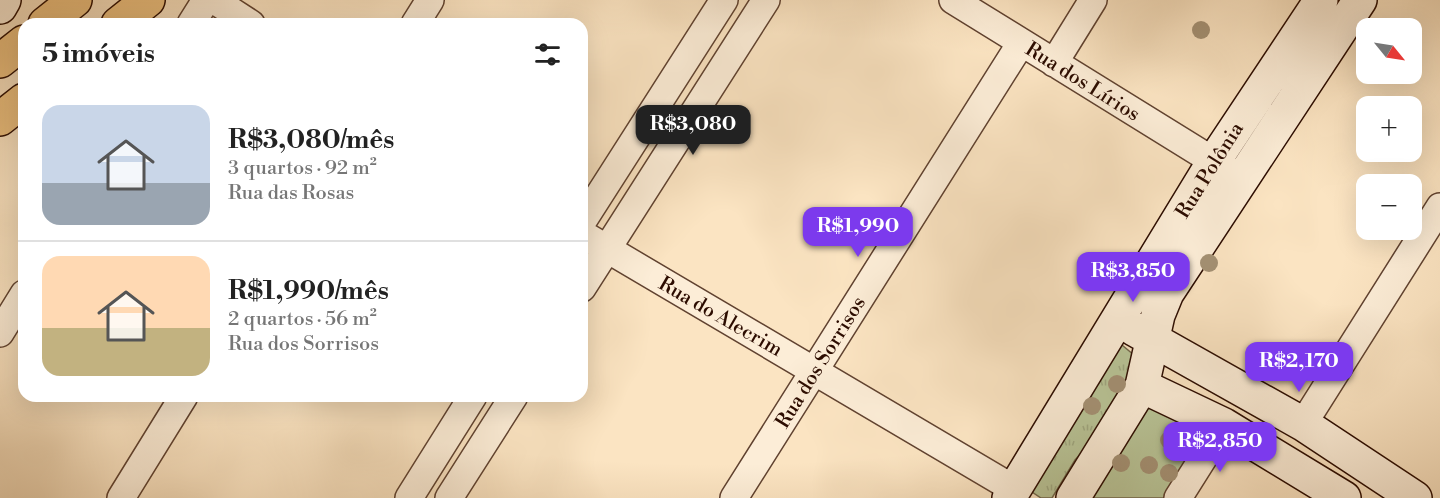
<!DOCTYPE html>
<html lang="pt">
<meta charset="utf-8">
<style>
body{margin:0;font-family:"Libre Bodoni",serif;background:#f6f6f6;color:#222;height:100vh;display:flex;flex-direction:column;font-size:22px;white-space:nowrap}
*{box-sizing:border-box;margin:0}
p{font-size:20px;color:#767676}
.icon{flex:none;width:33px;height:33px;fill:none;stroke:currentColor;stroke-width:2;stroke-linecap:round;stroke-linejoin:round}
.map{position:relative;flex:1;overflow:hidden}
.panel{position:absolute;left:18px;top:18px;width:570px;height:384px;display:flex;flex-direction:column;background:#fff;border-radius:18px;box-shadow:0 6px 24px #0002}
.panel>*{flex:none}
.needle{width:39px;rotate:120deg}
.fabs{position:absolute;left:1356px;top:18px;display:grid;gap:12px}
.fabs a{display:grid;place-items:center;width:66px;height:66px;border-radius:12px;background:#fff;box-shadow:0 6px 24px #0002;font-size:30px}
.price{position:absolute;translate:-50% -51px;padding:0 14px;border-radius:12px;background:#7c3aed;color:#fff;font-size:20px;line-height:39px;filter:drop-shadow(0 2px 3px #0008)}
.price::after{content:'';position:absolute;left:50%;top:36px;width:18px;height:14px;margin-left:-9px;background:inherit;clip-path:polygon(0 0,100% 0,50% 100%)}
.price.on{background:#222;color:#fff}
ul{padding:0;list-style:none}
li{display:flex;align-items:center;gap:18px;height:150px;padding:0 24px}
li+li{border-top:2px solid #e0e0e0}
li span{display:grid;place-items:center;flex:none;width:168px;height:120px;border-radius:18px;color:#555}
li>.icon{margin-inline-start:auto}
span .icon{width:72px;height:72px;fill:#fffc;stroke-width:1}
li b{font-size:26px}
h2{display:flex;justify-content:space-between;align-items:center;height:72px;padding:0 24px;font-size:26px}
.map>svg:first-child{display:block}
.grass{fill:url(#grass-tufts);stroke:#72684c;stroke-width:1.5}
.park{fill:#b9c598;stroke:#72684c;stroke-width:1.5}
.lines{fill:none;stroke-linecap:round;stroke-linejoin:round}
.street-casing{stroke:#604230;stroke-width:30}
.secondary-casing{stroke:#2c0c00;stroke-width:36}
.primary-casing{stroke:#2c0c00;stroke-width:36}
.street{stroke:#fcedd7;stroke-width:27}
.secondary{stroke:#fcedd7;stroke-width:33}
.primary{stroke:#eec281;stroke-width:33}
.tree{fill:#a49174}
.labels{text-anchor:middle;stroke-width:6;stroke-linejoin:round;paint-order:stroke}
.street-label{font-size:20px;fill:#2c0c00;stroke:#fcedd7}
</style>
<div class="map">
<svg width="1440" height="498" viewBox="0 0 1440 498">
<defs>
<pattern id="grass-tufts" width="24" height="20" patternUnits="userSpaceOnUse" patternTransform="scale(1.5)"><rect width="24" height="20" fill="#b9c598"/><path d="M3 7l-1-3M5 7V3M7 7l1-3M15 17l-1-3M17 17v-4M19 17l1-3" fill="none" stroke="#9fa881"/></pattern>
</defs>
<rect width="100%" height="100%" fill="#fbe4c2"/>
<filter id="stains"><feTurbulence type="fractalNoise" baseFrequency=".00333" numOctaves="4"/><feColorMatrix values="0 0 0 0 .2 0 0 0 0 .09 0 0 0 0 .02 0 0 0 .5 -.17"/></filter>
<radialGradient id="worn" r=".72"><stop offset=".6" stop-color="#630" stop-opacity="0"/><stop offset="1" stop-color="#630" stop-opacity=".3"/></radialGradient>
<path class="grass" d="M1122,345L1141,361L1102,431L1075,460L1052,498H1041L1029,490L1105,350Z"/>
<path class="park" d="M1141,405L1213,427L1175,498H1076Z"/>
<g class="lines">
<g class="street-casing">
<path id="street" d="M214,0L251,24
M953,0L1231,172
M191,24L206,0
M415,24L430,0
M1054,63L1093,0
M582,222L724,0
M582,234L1014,489
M582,288L766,0
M0,333L24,294
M1303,424L1440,207
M121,498L184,396
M409,498L473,396
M449,498L514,396
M734,498L1021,43
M1178,498L1224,425"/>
</g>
<g class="secondary-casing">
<path id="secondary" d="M0,7L4,0
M1134,329L1303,424L1415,498
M1142,386L1224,425L1344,498
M1009,498L1214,161L1321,0
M1073,498L1142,386L1158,315L1167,293L1360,0"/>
</g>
<g class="primary-casing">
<path id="primary" d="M45,24L75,0
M118,24L148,0
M0,61L24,42
M0,119L24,100"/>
</g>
<use href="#street" class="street"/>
<use href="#secondary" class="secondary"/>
<use href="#primary" class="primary"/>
</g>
<g class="tree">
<circle cx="1201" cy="30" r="9"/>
<circle cx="1209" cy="263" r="9"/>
<circle cx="1117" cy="384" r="9"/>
<circle cx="1092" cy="406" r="9"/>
<circle cx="1169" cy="440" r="9"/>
<circle cx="1121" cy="463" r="9"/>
<circle cx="1149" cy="465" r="9"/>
<circle cx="1169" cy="473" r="9"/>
</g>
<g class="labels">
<g class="street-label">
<text transform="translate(1083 81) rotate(32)" y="7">Rua dos Lírios</text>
<text transform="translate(1209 170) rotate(-58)" y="7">Rua Polônia</text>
<text transform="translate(721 316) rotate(30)" y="7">Rua do Alecrim</text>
<text transform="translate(820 362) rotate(-58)" y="7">Rua dos Sorrisos</text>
</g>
</g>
<rect width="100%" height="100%" filter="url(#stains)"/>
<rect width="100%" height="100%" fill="url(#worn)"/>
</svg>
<div class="fabs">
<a><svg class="needle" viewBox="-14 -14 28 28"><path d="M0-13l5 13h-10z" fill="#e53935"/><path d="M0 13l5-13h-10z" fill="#767676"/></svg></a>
<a>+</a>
<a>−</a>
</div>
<b class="price on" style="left:693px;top:156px">R$3,080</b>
<b class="price" style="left:858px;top:258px">R$1,990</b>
<b class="price" style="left:1133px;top:303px">R$3,850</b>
<b class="price" style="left:1299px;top:393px">R$2,170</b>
<b class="price" style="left:1220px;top:473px">R$2,850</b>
<section class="panel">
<h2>5 imóveis<svg class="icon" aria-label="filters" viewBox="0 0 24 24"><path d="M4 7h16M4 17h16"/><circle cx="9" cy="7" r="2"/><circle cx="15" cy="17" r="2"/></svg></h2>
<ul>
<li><span style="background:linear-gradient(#c9d6e8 65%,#9aa5b1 0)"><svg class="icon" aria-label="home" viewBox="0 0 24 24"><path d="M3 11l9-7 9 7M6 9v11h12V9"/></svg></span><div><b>R$3,080/mês</b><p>3 quartos · 92 m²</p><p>Rua das Rosas</p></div></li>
<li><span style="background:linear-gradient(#ffd9b3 60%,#c2b280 0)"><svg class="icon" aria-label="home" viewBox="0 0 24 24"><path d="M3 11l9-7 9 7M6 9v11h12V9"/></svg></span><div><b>R$1,990/mês</b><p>2 quartos · 56 m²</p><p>Rua dos Sorrisos</p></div></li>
</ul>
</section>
</div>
